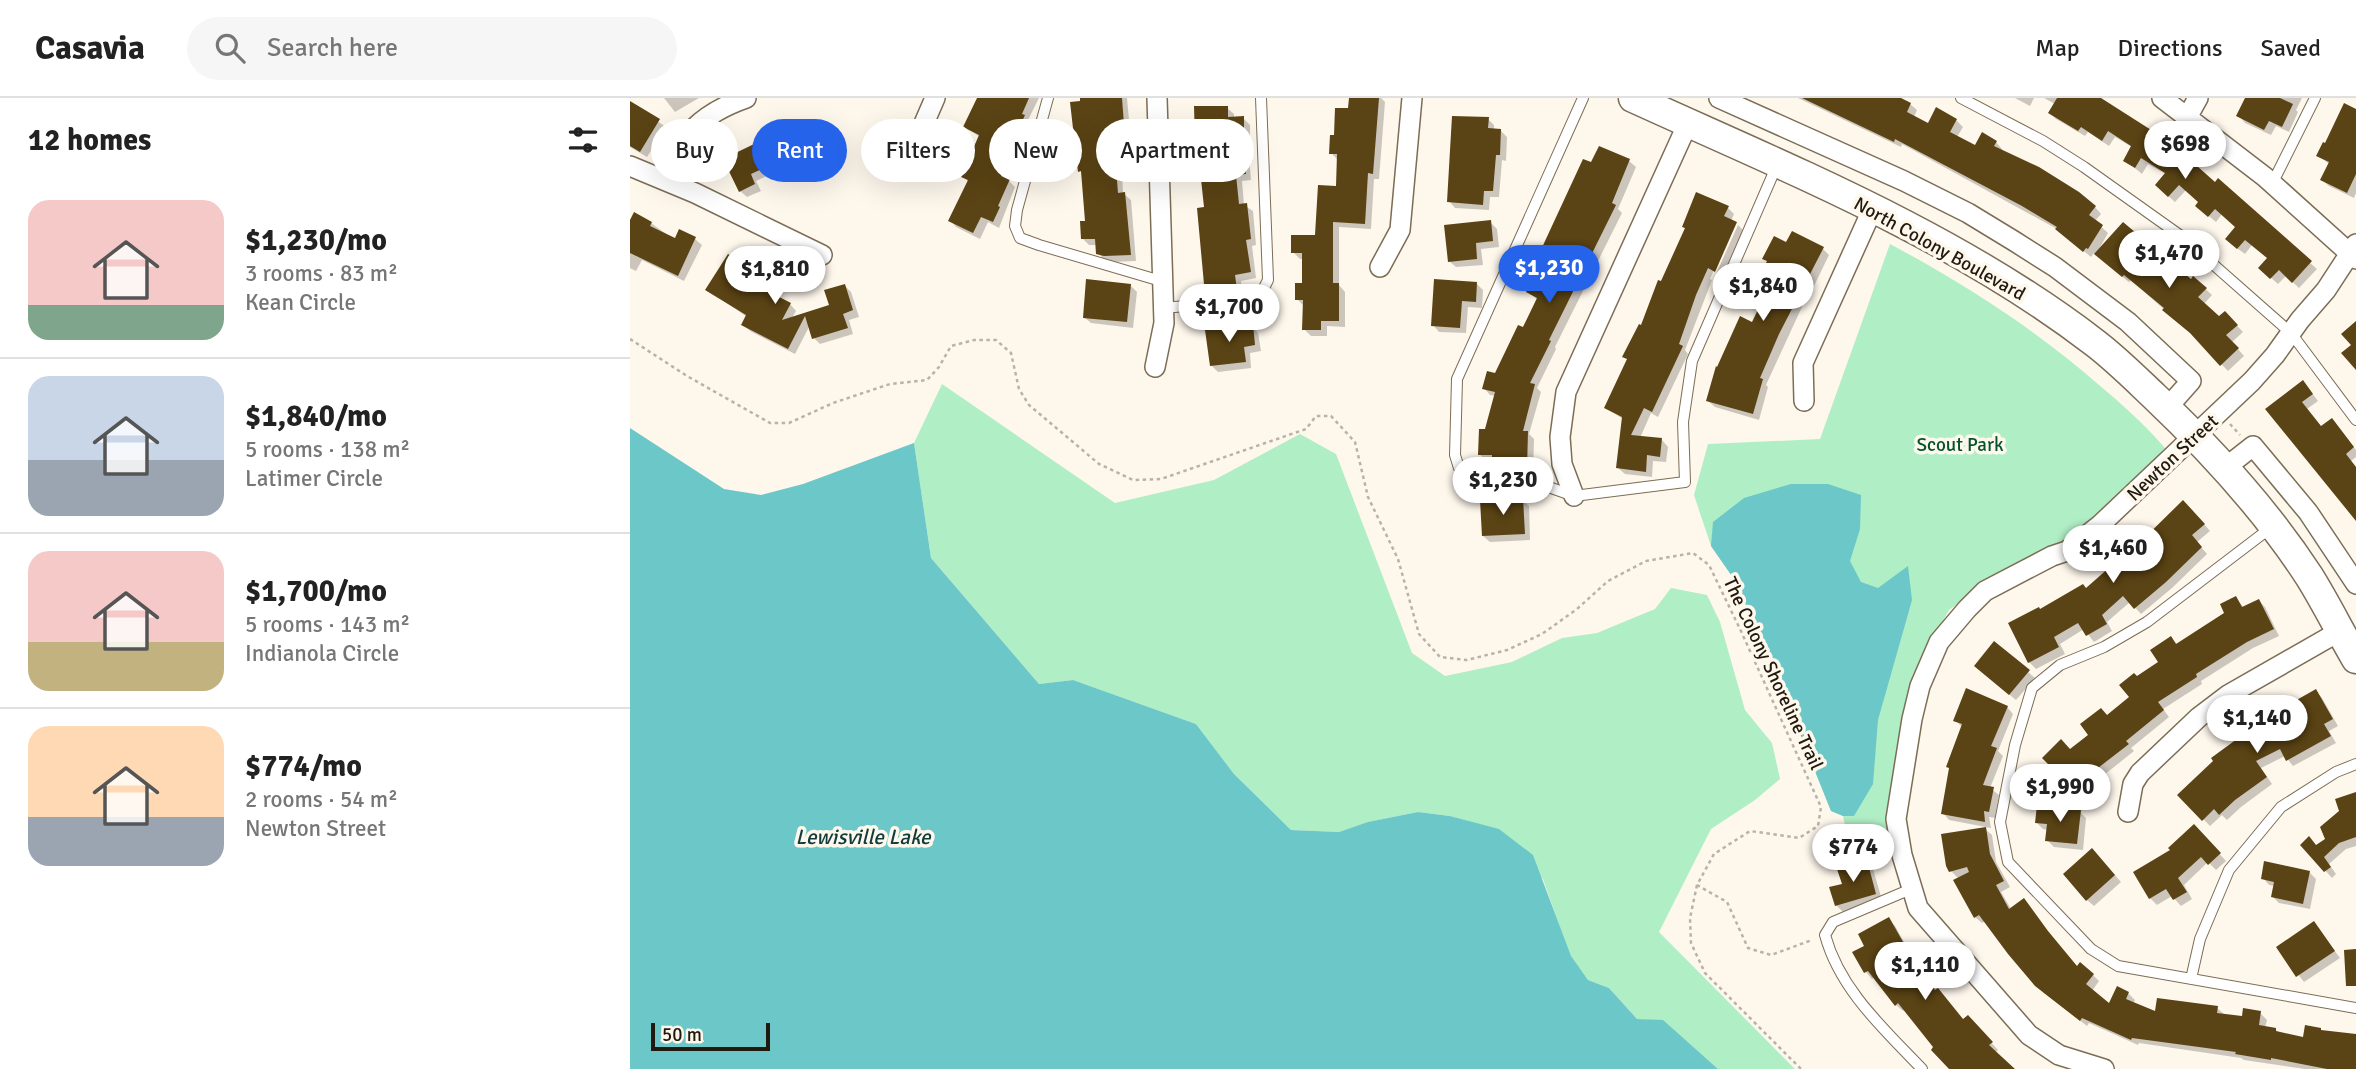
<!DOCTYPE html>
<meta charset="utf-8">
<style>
body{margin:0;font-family:Signika,sans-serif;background:#f6f6f6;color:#222;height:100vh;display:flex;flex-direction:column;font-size:26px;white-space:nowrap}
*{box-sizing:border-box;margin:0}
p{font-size:23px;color:#767676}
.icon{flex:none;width:38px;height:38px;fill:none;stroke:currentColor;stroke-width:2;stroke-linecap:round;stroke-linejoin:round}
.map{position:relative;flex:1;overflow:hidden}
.details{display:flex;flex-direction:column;background:#fff;width:630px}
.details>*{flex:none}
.top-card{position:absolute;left:21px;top:21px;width:665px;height:63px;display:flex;gap:14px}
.scale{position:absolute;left:21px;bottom:18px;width:119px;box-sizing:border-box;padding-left:7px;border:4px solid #1f190f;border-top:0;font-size:19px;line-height:24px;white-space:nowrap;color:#1f190f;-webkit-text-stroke:5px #fef7ec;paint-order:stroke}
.price{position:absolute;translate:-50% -60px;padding:0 16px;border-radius:24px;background:#fff;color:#222;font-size:23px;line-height:46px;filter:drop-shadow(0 2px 4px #0008)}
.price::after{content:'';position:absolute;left:50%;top:42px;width:21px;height:16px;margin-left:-10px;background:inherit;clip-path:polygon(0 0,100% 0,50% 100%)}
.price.active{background:#2563eb;color:#fff}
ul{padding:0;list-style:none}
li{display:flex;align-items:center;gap:21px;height:175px;padding:0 28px}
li+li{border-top:2px solid #e0e0e0}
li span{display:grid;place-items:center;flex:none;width:196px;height:140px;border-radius:21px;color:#555}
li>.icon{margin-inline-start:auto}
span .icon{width:84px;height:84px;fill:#fffc;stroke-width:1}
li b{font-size:30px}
h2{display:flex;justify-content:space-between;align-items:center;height:84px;padding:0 28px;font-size:30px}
.chip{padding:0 24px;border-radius:32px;background:#fff;box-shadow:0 7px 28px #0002;font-size:24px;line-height:63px}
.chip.active{background:#2563eb;color:#fff}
header{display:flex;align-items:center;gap:42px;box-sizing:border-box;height:98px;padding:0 35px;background:#fff;border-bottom:2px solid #e0e0e0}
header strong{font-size:33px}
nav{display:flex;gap:38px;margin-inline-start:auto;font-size:24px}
.search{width:490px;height:63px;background:#f6f6f6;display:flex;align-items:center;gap:18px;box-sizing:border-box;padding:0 24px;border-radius:38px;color:#767676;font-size:26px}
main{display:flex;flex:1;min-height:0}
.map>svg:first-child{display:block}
.green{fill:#b0eec6}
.water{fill:#6cc7c9}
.shadow{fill:#0003}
.building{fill:#5a4314}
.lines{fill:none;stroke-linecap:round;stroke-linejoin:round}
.service-casing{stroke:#7c6d55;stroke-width:12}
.minor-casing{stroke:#7c6d55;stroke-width:22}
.secondary-casing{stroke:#7c6d55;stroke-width:31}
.path{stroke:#b9b2a8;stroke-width:2.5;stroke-dasharray:3.5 3.5;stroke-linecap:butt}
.service{stroke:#fff;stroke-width:10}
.minor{stroke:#fff;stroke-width:19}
.secondary{stroke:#fff;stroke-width:28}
.labels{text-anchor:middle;stroke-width:7;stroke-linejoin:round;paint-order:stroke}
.street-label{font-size:19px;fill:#1f190f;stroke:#fef7ec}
.park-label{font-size:19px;fill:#02532e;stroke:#fef7ec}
.water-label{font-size:21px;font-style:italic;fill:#113c3e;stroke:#fef7ec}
</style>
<header>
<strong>Casavia</strong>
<div class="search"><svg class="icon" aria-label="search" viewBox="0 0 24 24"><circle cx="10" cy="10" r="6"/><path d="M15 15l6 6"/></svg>Search here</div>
<nav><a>Map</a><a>Directions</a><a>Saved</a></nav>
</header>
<main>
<section class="details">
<h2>12 homes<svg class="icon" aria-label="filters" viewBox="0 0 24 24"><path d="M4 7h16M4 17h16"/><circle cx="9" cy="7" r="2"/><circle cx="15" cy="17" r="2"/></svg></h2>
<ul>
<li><span style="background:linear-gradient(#f6c9c9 75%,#7fa58c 0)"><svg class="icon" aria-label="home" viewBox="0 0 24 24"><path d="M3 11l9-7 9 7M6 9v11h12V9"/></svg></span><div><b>$1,230/mo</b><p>3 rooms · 83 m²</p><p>Kean Circle</p></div></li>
<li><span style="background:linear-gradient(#c9d6e8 60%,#9aa5b1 0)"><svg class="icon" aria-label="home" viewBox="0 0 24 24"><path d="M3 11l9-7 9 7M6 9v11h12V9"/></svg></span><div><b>$1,840/mo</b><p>5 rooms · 138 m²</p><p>Latimer Circle</p></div></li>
<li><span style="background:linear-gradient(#f6c9c9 65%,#c2b280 0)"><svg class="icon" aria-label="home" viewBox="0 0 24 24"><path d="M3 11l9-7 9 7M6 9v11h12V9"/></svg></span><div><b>$1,700/mo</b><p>5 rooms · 143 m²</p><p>Indianola Circle</p></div></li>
<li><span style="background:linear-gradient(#ffd9b3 65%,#9aa5b1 0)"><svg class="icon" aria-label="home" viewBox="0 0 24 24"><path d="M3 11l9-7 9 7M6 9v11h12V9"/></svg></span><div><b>$774/mo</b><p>2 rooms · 54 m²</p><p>Newton Street</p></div></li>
</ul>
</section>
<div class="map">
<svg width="1726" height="971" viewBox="0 0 1726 971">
<rect width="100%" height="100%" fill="#fef7ec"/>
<path class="green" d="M1260,146C1335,186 1405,231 1469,287C1493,307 1515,327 1535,350L1465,424L1427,452L1378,471L1319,512L1292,561L1267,651L1262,714L1263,754L1248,759L1242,749L1220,753L1213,718L1201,713L1152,591L1106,484L1081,448L1064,397L1078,346L1190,341Z
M312,286L485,405L584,382L670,336L706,356L782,555L815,578L882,564L932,540L967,535L1025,511L1041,490L1077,497L1090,524L1115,612L1142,645L1150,681L1125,702L1081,731L1029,834L1165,971H1088L1033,923L1007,921L979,890L958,882L940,858L913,781L869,732L820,718L788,714L739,724L709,734L661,732L604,676L566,626L443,582L409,586L301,460L284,345Z"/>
<path class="water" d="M0,330L94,391L131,397L173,386L284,345L301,460L409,586L443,582L566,626L604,676L661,732L709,734L738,724L788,714L820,718L869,731L903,757L941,858L958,882L979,890L1007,921L1033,922L1088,971H0Z
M1161,386H1198L1231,397L1230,431L1220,463L1231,484L1248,490L1278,468L1282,502L1248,622L1243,686L1224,718H1213L1201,713L1152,591L1106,484L1081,448L1083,424L1114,400Z"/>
<path class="shadow" d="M34,0H69L45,14Z
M350,0H409L398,22L401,25L382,65L384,67L378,82L385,89L369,130L358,124L350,141L326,129L320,122L339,84L333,79L350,39L335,29Z
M451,0H497L500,33H495L499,76H492L493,95L501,102L506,163L482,164L475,162L468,155V147H459L453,141L457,125L453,75L450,73Z
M720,0H751L755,4L749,81H744L741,131L709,129V187L715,194V229L697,228V238H681L674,231V208L667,201L674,187V161H670L663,154L687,139L707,89L709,63L701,55L706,39L720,12Z
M1168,0H1267L1280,6L1287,12L1284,19L1299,27L1326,22L1333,29L1327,39L1346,50L1366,44L1372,51L1371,53L1465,109L1471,116L1465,123L1478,135L1468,153L1561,183L1564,180L1582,197L1574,206L1589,220L1595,215L1613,234L1602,244L1614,258L1598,273L1565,239L1501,182L1499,184L1464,155L1461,159L1427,131L1272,46L1271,49Z
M1385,0H1404L1400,8Z
M1414,0H1467L1585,86L1588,83L1687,171L1669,190L1656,178L1648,186L1630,170L1639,160L1622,147L1615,156L1604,148L1607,129L1592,116L1586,124L1574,114L1570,104L1556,92L1545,104L1536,96V76L1518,66L1512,76L1495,62L1502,49L1485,39L1479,48L1458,34L1455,38L1426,21L1420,15L1425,6Z
M1618,0H1672L1666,12L1668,14L1659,34L1646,28L1641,37L1615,25L1609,18Z
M0,5L36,29L17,59L0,49Z
M597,10L604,16V20H613L620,27V49H618L621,82L612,83L614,107L623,113L626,147L622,148L626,180L611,183L613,198L583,202L577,196L576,111Z
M1726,13V95L1724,100L1699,88L1692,82L1699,66L1688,57Z
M858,21L864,27V32H870L877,39L876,63L872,62L869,99H860L859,112L825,110L819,103Z
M174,25L181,32L193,69L166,79L158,68L126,83L131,93L117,99L110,93L96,62Z
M970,50L999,63L1006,69L988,111L992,115L925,249L926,251L907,290L911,294L899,336L904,341L903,377L869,375L863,369V363L856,362L849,356L866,298L860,297L854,290L866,277L908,202L898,194Z
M1098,110L1104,116L1101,123L1107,126H1104L1080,181L1082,182L1055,252L1058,256L1028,319L1021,315L1010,340L1032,342L1038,349L1036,364L1023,363L1022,379L995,376L988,370L993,321L976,310L1032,186Z
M860,124L867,131L869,149L851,151L853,167L826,169L819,163Z
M21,125L46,143L50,133L65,141L72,147L54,183L12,162L6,173L0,170V126Z
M1108,127L1113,132L1092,179L1086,176Z
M1157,147L1193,151L1199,157L1184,188L1182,187L1136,287L1138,289L1129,322L1085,309L1078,303L1123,226L1137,197L1126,189L1138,164L1134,161Z
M98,158L134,183L129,191L160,206L166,213L162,220L201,208L215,188L221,194L229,219L219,222L223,236L190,246L184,240L180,227L165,256L120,233L113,227L117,219L77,191Z
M847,186L853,192L852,210L838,209L836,235L809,234L803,227Z
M500,187L507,194L503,230L461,225L454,219Z
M622,228L628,235L631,253L620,255L621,270L588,274L581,267Z
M1679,291L1688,303L1677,311L1692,330L1708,329L1726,352V359L1721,363L1638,312Z
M892,402L899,408L900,442L860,444L853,438Z
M1560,410L1580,433L1567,444L1577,456L1542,490L1511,516L1500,504L1477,524L1482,533L1464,544L1454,531L1430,546L1435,556L1406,571L1399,564L1457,492Z
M1606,500L1614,510L1629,503L1635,509L1649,538L1623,550L1571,583L1572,586L1533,611L1539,619L1501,650L1504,653L1469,681L1471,683L1449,706L1419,677L1440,653L1501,600L1507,580L1530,565L1541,540L1548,547L1596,516Z
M1352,574H1398L1405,580L1386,602Z
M1686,593L1692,600L1708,628L1699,633L1706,645L1663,668L1655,658L1631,670L1642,686L1611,709L1597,722L1592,717L1580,728L1550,697Z
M1377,609L1383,616L1368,653L1373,658L1360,690L1369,697L1365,720L1359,719L1361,730L1319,722L1313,715L1332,629L1325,622Z
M1726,696V748L1716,751L1699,766L1706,776L1702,780L1672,747L1687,748L1698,742L1711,713Z
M1450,714L1456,720L1453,752L1424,749L1417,742L1418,732L1413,731L1407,725Z
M1564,728L1596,763L1586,772L1578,764L1554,787L1562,801L1551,808L1542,798L1527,807L1520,800Z
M1355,731L1362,737L1366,764L1380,789L1371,794L1381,811L1424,842L1447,870L1463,877L1469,883L1462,893L1480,908L1488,891L1498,895L1505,902L1503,906L1526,916L1587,910L1594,916L1613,920L1630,915L1637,922L1635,930L1645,931L1650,936L1726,971H1675L1614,962L1611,960L1509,945L1508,947L1459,925L1457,928L1414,895L1356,823L1352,825L1345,819L1329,781L1321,773Z
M1469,759L1491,784L1464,808L1457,802Z
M1236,764L1243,771L1252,802L1213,814L1206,807L1214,787Z
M1679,774L1686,781L1680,811L1649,805L1643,799L1645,788L1639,787L1633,780Z
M1258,821L1265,828L1282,858L1280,860L1306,894L1334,923L1344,926L1368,952L1365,955L1382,971H1322L1275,911L1273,913L1266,907L1245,879L1242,881L1236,874L1225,855L1237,848Z
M1684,825L1710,860L1674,884L1648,850Z"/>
<path class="building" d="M347,0H399L392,16L395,17L376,58L379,59L371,78L380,81L368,108L370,109L363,124L351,119L343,135L318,123L338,82L331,79L349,37L333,29Z
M450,0H492L494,27H489L493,70H486L488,95L495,94L501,157L474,158L466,156L465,141H451L450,123H455L451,73L448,74L440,4L450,3Z
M719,0H749L743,76L738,75L735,126L703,124V185H709V223H691V232H672L673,202H665V185H672V155H661V137H685L688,87L706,88L707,56H699L700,37H704L705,10H718Z
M1172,0H1271L1281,5L1277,14L1298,25L1306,9L1327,21L1320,34L1345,47L1352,34L1367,43L1364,48L1409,69L1449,94L1466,108L1459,117L1473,127L1458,151L1456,150L1453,154L1425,131L1427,129L1392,108L1265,41L1264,44Z
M1427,0H1471L1540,44L1585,84L1588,80L1682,163L1662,185L1649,172L1640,181L1628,170L1637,160L1615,142L1607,151L1595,141L1605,129L1585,111L1578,119L1565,108L1568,104L1549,87L1538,99L1525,87L1535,75L1511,60L1505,70L1493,63L1501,48L1478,33L1472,43L1451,29L1448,33L1418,15Z
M1615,0H1650L1663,6L1652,29L1639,23L1634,32L1606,18Z
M0,3L30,21L10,54L0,48Z
M1714,5L1726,11V76L1717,95L1690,82L1699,64L1686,58L1693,44L1695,45Z
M564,8H598V19L614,18V43H612L616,76L606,77L609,106L617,105L621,141L616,142L621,174L605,177L607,192L575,197L567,110L574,109L567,44H565Z
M822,18L859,19L858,30L871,31L870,57H866L863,93H854L853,107L817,104Z
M174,23L188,63L158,73L154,61L121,76L125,86L109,94L93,61L145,36L144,34Z
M969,48L1000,61L982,105L986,107L919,242L921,243L900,285L905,286L893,333H898L897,371L861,370L862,357H848L849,331H855L865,294L852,291L857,273L865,275L888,227L893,229L907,200L896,194L914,159L909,156L953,61L961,64Z
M1066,94L1099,108L1094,118L1107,124L1085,174L1078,170L1066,197L1049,246L1053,248L1022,314L1014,310L1001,337L1032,340L1030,359L1017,357L1016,374L986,370L992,319L974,310L997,261L992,259L1009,226L1011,227L1028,182L1031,183L1055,130L1052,129Z
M4,114L22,124L20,128L45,140L49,131L66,139L48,178L0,155V122Z
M861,122L863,143L846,145L847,161L818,164L814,127Z
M1493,124L1561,181L1563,178L1577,190L1568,199L1589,218L1595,213L1608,227L1596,237L1609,250L1590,268L1560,235L1532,212L1534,210L1494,177L1492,179L1464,156Z
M1162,133L1194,149L1149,236L1130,280L1133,281L1123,316L1076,303L1086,268L1087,269L1110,218L1122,224L1136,195L1124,189L1137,163L1132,161L1144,138L1156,144Z
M98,156L128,175L122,185L161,205L152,222L199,207L194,192L215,186L223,212L213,216L218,230L182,241L175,218L158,251L111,227L116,217L75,192Z
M456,181L501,186L497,224L453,220Z
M804,181L847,184L846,204L832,203L830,230L801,228Z
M1726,223V272L1711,255L1721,247L1711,236Z
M623,226L625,247L614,249L616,264L580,268L575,232Z
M1673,282L1683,296L1672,304L1691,328L1702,320L1724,349L1716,356L1726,369V423L1635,311Z
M893,400L895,436L852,438L850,402Z
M1553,402L1575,426L1562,437L1572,449L1536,484L1504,511L1493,498L1472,517L1477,526L1456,538L1448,525L1424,539L1429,549L1398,565L1378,525L1409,509L1410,511L1453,486L1456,490L1489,461L1491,463Z
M1606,498L1612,509L1629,501L1644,531L1617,544L1566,576L1567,579L1528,604L1534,612L1496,643L1499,646L1464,673L1466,676L1441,701L1417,677L1423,671L1412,660L1431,641L1440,651L1458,637L1450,626L1471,610L1477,617L1499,599L1489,587L1504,575L1507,578L1528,564L1520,552L1541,538L1546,546L1594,515L1590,506Z
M1364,543L1400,572L1379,597L1344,568Z
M1336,590L1378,608L1361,648L1367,650L1353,687L1364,689L1359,714L1354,713L1355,724L1311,716L1319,670L1316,669L1332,626L1323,623Z
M1686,591L1703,621L1694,626L1701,638L1656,663L1650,651L1626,663L1637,679L1605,702L1589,717L1584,711L1572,723L1547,697L1583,663L1581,660L1618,633L1617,631L1655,612L1654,609Z
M1726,694V739L1709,745L1694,759L1701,769L1694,774L1670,747L1679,738L1686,747L1695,741L1690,729L1709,713L1705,701Z
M1407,707L1451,712L1447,746L1415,743L1417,726L1405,725Z
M1564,726L1591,755L1578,767L1571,759L1548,780L1557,794L1543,802L1536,791L1519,801L1503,774L1540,752L1538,750Z
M1356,729L1360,756L1374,783L1366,787L1379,811L1394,800L1418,833L1447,868L1450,864L1464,876L1456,886L1479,905L1487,888L1499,894L1496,901L1525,913L1527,900L1588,908L1587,915L1612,918L1613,910L1631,913L1629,927L1646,930V933L1673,939L1675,927L1691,930V932L1726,936V971H1697L1641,960V962L1605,956L1606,954L1502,940L1501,942L1452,920L1450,923L1405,888L1378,856L1349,817L1344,820L1323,782L1339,774L1337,769L1319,774L1316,768L1311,736Z
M1462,750L1485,777L1456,803L1433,776Z
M1237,762L1246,796L1205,808L1199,789L1212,786L1207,771Z
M1634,763L1680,773L1673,806L1641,799L1644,784L1631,781Z
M1259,819L1277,851L1275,853L1305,892L1308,890L1333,921L1338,917L1363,944L1359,947L1385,971H1319L1301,952L1303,949L1268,905L1265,908L1238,873L1234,875L1222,854L1234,848L1228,836Z
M1684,823L1705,853L1666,879L1646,849Z
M1726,851V888H1716L1714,852Z"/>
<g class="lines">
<g class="service-casing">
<path id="service" d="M418,0L387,112L385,128L390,140L409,147L531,183
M953,0L827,281L825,357L829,370L843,382L910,386L944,398L1055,384L1053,324L1062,263L1147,67
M1331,0L1413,43L1454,69L1551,138L1661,235L1726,322
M1642,86L1685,0
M533,210L624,202L631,196L638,182L631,0
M1643,428L1517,524L1474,549L1430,567L1402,590L1385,647L1370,724L1378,764L1461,851L1488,868L1726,910
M1281,791L1203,824L1195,837C1210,892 1254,931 1292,971
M1561,881L1570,841L1599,772L1651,709L1706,674L1726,666"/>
</g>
<g class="minor-casing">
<path id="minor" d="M1089,0L1274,83L1338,115L1384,143L1425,169L1498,224L1561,283L1537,310
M1532,0L1635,79L1726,161
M1558,18L1568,0
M285,61L292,30L305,0
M0,68L65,95L192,157
M32,81C51,38 70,16 116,0
M750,169L770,132L782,0
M525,269L534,225L527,0
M1174,303L1173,265L1243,110
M1595,370L1623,348L1678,414L1726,486
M944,398L932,366L930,339L936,294L1058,25
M1498,714L1503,686L1510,675L1569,619L1598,597L1710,533
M1474,971L1429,957L1399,937L1288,810L1272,757L1266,721L1282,621L1290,588L1309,544L1337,511L1355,493L1422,458L1437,453L1470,427L1622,283L1645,257L1670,222L1696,192L1726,146"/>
</g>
<g class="secondary-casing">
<path id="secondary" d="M1003,0C1161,72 1326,138 1465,245C1486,261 1505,280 1524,298C1581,352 1636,412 1679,478C1696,505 1710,534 1726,561"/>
</g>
<path class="path" d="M0,241L57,278L140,325H159L203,305L260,286L297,282L309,269L321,248L344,242H366L381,255L389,291L399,307L469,366L503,382L531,381L676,331L686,318H701L725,344L738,399L768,461L789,536L810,559L837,562L877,552L912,536L947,511L978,483L1016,463L1063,455L1079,467L1110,531L1191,709L1188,728L1169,740L1120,733L1084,756L1067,787L1097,804L1118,850L1141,857L1182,842
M1600,326L1610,337
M1067,787L1060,820L1061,845L1075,875L1171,971"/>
<use href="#service" class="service"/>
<use href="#minor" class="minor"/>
<use href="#secondary" class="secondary"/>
</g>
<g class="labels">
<g class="street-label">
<text transform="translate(1310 150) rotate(29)" y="7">North Colony Boulevard</text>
<text transform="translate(1542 359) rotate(-43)" y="7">Newton Street</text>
<text transform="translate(1144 575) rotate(65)" y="7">The Colony Shoreline Trail</text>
</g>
<g class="park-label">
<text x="1330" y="353">Scout Park</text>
</g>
<g class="water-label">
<text x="233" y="746">Lewisville Lake</text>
</g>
</g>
</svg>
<div class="scale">50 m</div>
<b class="price" style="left:1555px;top:83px">$698</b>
<b class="price" style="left:1539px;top:192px">$1,470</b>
<b class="price active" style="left:919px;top:207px">$1,230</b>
<b class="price" style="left:145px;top:208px">$1,810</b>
<b class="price" style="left:1133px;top:225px">$1,840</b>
<b class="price" style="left:599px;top:246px">$1,700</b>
<b class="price" style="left:873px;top:419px">$1,230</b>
<b class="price" style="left:1483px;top:487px">$1,460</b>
<b class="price" style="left:1627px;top:657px">$1,140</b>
<b class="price" style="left:1430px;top:726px">$1,990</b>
<b class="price" style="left:1223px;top:786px">$774</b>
<b class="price" style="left:1295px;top:904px">$1,110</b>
<div class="top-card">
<a class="chip">Buy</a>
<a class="chip active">Rent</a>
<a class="chip">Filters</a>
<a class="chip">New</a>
<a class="chip">Apartment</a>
</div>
</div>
</main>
